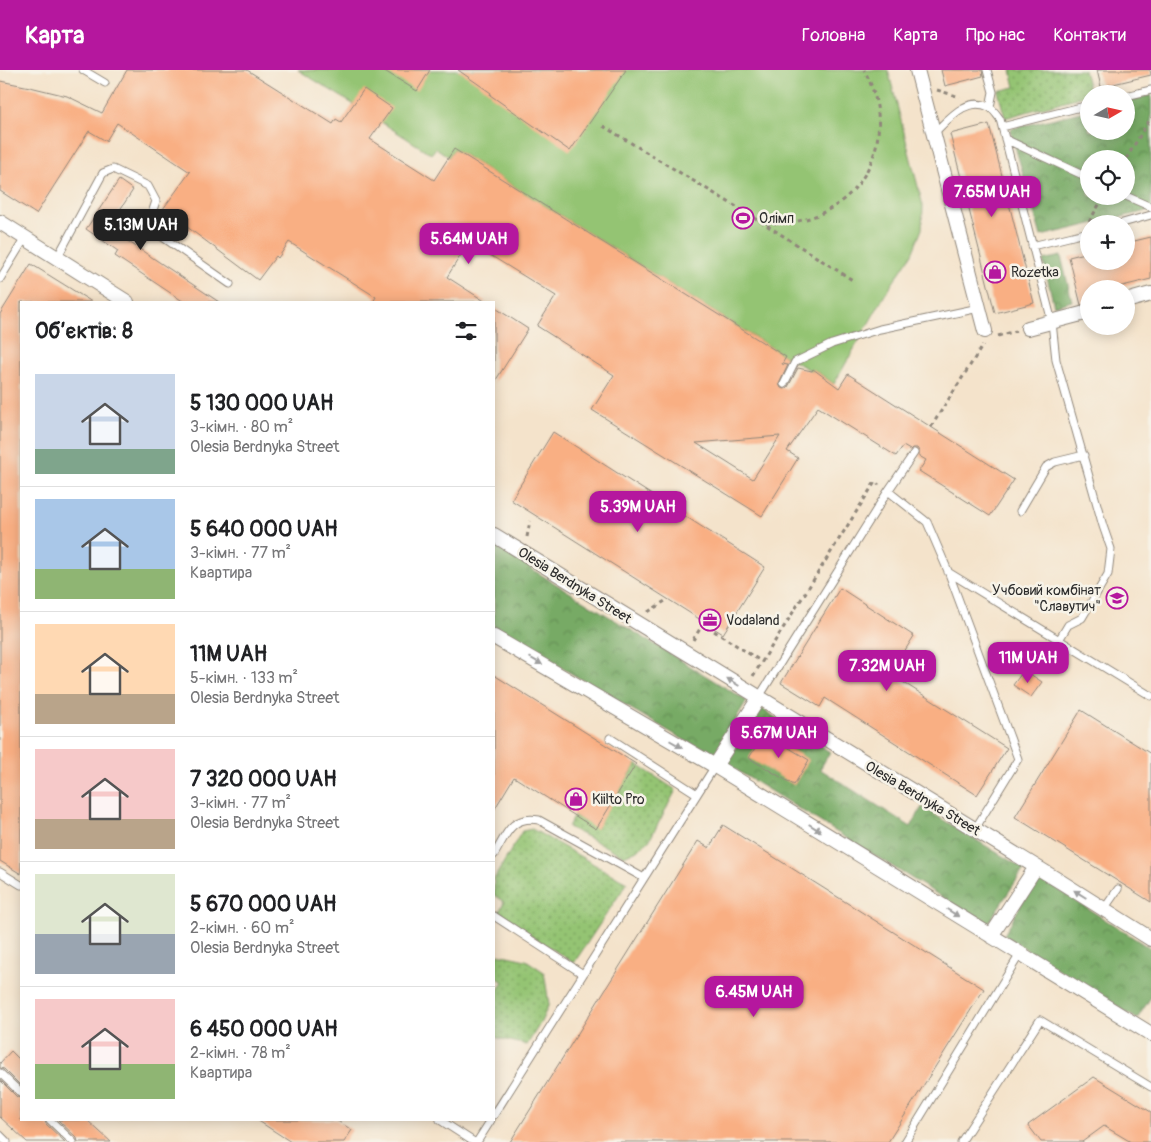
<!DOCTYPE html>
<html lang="uk">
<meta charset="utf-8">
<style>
body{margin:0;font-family:Pangolin,sans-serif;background:#f6f6f6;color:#202124;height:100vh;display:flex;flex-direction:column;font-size:19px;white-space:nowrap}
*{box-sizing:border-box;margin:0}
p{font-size:16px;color:#757577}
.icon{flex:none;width:28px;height:28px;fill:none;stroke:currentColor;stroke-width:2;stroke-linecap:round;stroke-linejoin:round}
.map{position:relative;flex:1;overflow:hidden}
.panel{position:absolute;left:20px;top:231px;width:475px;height:820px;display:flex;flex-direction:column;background:#fff;border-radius:0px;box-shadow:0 2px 12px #0003}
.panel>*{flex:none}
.needle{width:32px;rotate:81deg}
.tools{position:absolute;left:1080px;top:15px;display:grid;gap:10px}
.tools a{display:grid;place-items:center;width:55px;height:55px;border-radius:50%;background:#fff;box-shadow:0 2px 12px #0003;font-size:25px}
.price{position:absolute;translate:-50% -42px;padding:0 11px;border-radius:10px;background:#b5179e;color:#fff;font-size:16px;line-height:32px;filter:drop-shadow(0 1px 2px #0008)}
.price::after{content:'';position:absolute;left:50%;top:30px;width:15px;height:11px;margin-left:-8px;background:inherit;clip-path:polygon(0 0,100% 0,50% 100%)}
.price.current{background:#222;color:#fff}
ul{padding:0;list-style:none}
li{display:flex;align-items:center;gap:15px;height:125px;padding:0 15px}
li+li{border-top:1px solid #e0e0e0}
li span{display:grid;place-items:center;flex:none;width:140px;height:100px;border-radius:0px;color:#555}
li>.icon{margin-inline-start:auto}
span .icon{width:60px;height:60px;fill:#fffc;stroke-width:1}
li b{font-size:21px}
h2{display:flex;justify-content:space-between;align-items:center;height:60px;padding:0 15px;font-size:21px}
header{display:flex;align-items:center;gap:30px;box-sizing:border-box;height:70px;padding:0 25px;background:#b5179e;color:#fff}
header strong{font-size:24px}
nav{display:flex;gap:28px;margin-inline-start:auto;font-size:18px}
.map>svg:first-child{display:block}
.grass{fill:url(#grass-dots);stroke:#60784f}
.forest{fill:url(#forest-crowns);stroke:#516a48;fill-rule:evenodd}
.pitch{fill:#94c473;stroke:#60784f}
.building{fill:#f9af83;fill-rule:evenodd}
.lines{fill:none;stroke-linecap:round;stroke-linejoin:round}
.service-casing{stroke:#90877b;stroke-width:9}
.minor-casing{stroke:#90877b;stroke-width:16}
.path{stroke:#90877b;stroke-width:3;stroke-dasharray:4 4;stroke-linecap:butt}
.service{stroke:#fff;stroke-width:7}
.minor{stroke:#fff;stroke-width:14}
.oneway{fill:#a0a0a0}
.labels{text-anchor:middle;stroke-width:5;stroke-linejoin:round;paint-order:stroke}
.poi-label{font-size:14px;fill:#2b2b2b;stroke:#f7f3e8;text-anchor:start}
.street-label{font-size:14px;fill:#2b2b2b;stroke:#f7f3e8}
</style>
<header>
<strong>Карта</strong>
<nav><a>Головна</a><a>Карта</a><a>Про нас</a><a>Контакти</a></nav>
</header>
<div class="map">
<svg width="1151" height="1072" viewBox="0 0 1151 1072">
<defs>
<pattern id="grass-dots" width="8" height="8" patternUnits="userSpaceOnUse" patternTransform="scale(1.25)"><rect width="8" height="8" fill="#94c473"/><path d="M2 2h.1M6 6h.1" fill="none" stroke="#799f5f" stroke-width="1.8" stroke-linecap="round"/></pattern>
<pattern id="forest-crowns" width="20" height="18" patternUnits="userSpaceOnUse" patternTransform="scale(1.25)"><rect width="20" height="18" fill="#77aa65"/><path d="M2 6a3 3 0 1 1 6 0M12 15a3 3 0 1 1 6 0" fill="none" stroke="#628b53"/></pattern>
</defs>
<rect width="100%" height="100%" fill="#f7f3e8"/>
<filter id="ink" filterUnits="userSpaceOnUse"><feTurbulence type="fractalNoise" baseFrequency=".02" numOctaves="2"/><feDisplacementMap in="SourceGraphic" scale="10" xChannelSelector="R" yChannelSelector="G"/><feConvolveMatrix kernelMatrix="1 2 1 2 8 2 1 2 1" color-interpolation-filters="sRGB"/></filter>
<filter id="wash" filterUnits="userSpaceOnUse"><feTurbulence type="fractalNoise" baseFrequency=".0096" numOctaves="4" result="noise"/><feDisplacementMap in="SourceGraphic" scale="20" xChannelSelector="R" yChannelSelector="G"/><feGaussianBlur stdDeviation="1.12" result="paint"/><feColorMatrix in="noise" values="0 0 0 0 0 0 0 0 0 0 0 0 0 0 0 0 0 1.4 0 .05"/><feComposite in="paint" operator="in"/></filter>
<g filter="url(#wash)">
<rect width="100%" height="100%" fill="#f4e3cb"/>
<path class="grass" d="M1011,0H1084L1090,24L1005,48L998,21L1015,17Z
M636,694L676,720L649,771L639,779L624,786L568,757L574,745L596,758Z
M532,759L627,813L574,893L498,844L504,832L494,825V809L522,761Z
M498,884L526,890L544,902L549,934L541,952L527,975L494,967V926L503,912L494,905V891Z"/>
<path class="forest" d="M1151,25V140L1041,166L1010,59L1089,40V61H1126V31ZM1089,89H1126V126H1089Z
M1061,186L1072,231L1054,236L1043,190Z
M494,476L747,631L713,687L494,558Z
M762,639L830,682L820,699L911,757L922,737L1024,799L987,855L725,693Z
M1037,806L1151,879V927L1137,949L1004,865Z"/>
<path class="pitch" d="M298,0H888L923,136L922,159L912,184L886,223L834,314L813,299L812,301L786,287L454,79L449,87L436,78L431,84L353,34Z"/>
<g id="blocks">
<path class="building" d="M127,0H247L333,54L336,49L341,52L364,19L392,38L370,69L434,110L454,79L786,287L782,294L788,295L779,314L781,318L785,319L788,317L798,298L812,301L813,299L839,318L848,304L1014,410L990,446L919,401L926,390L919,386V381L917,378H912L910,380L903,376L896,386L818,337L787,381L798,388L762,446L592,340L614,305L537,256L556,226L469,172L447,207L486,232H373L376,227L289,172L278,188L276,186L258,210L163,139L190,102L117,53L106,71L89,61L36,144L0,121V11L30,17L67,26L102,43ZM780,366L753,409L696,373Z
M383,0H430L417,21Z
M458,0H626L570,81L490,25L491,23Z
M941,0H982L983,6L945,16Z
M1097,0H1150L1151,5L1101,17Z
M989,54L1034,233L995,243L950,64Z
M119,110L133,120L108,158L219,232H184L115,186L118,181L86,159Z
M1151,167V209L1110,219H1089V233L1081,235L1069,187L1089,182V191H1126V173Z
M31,194L92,232H21V804L0,791V244Z
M494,237L528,259L494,313Z
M553,362L765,497L723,564L511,430Z
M840,518L914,566L890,604L1007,678L977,725L825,628L820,637L781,613Z
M1024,600L1042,612L1031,627L1013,615Z
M494,605L636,694L596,759L514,707L494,740Z
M1081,640L1151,684V832L1015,747Z
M764,663L809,690L794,715L749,688Z
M723,755L984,919L888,1072H510L698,771L709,778Z
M11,981L21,991V1016L4,999L0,998V993Z
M1094,1007L1151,1042V1072H1131L1104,1056L1082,1072H1041L1028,1055Z
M0,1010L17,1027L21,1028V1050H45L46,1054L65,1072H27L0,1047Z
M58,1050H87L111,1072H78L77,1068Z
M257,1050H336L352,1060L344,1072H291Z"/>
</g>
</g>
<g filter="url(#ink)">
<use href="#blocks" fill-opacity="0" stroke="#90877b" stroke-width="1"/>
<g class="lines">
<g class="service-casing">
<path id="service" d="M83,0L105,13
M987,0L993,22L990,37
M1126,26L1151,20
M1002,57L1089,35
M934,63C949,49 966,26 989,37C993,39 997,45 1000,49L1052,252L1056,290L1103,456L1111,479L1108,504L1082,548L1068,555L1059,570
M1005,69L1089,108
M1126,126L1151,137
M1119,154L1151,145
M1032,176L1089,162
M57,188L103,103L113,99L148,116L156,131L150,149L154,161L230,214
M0,209L25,168
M784,314L795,292L832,274L880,259L979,238
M888,421L927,452L948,501L1018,689L975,759
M1020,441L1046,397L1055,392L1084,385
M948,502L1151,626
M759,627L888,421L914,383
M610,668L697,724
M494,785C506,765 511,745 539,750L644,808
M0,802L21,815
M1104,839L1118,819
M494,846L583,904
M0,1003L21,1023
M494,1045L715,696
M50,1050L73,1072
M440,1050L474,1072
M0,1065L7,1072
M477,1072L491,1050
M905,1072L1020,884
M961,1072L1040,950L1151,1017"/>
</g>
<g class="minor-casing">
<path id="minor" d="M917,0L985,261
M0,152L127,232
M1126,231L1151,224
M1028,258L1089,242
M494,465L1061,812L1151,869
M494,567L715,696L1151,964
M715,696L759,628
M991,866L1036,797"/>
</g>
<path class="path" d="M937,20L960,27
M603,56L763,153L854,211
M1126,89L1151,47
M1089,152L1104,126
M766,153C852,159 906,76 864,0
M998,266L1016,261
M931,357L983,275
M527,467L530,451
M648,542L665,531
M693,570L703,554L762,592
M753,606L875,412L879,415"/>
<use href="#service" class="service"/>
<use href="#minor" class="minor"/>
</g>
<defs><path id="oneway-solid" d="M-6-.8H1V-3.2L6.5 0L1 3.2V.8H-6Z" transform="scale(1.25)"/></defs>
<g class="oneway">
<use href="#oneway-solid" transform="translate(536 591) rotate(30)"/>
<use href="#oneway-solid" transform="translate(733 612) rotate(-148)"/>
<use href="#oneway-solid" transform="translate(676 674) rotate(30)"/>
<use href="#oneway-solid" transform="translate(815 758) rotate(32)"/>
<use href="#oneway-solid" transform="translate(1080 824) rotate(-148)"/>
<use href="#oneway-solid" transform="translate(953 843) rotate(32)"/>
</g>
</g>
<defs>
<g id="stadium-ring" transform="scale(1.125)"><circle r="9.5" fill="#f7f3e8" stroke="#b5179e" stroke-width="1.5"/><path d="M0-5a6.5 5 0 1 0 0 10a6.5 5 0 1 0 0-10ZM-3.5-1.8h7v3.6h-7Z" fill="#b5179e"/></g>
<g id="shop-ring" transform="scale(1.125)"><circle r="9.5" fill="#f7f3e8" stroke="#b5179e" stroke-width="1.5"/><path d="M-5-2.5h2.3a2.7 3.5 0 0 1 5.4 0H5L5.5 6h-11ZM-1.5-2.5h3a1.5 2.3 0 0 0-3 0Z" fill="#b5179e"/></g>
<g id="university-ring" transform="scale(1.125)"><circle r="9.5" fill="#f7f3e8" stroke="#b5179e" stroke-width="1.5"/><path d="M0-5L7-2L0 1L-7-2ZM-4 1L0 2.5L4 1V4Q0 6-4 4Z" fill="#b5179e"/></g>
<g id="office-ring" transform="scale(1.125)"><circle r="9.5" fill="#f7f3e8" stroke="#b5179e" stroke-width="1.5"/><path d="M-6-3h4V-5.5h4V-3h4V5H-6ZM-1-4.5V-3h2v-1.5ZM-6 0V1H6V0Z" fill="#b5179e"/></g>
</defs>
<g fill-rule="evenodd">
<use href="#stadium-ring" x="743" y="148"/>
<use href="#shop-ring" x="995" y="202"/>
<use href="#university-ring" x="1117" y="528"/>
<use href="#office-ring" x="710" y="550"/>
<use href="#shop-ring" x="576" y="729"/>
</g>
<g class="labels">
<g class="poi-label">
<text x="759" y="153">Олімп</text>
<text x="1011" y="207">Rozetka</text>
<text x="1101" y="525" text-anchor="end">Учбовий комбінат<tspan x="1101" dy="16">"Славутич"</tspan></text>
<text x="726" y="555">Vodaland</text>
<text x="592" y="734">Kiilto Pro</text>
</g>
<g class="street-label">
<text transform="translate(575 515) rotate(32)" y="5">Olesia Berdnyka Street</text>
<text transform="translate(923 728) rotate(31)" y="5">Olesia Berdnyka Street</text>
</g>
</g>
</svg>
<div class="tools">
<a><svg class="needle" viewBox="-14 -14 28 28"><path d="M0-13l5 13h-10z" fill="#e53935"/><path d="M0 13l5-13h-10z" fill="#757577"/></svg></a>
<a><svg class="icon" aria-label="locate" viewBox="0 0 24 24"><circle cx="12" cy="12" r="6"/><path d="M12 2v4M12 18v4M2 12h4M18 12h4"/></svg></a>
<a>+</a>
<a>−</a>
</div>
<b class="price" style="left:992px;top:148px">7.65M UAH</b>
<b class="price current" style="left:141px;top:181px">5.13M UAH</b>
<b class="price" style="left:469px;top:195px">5.64M UAH</b>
<b class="price" style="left:638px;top:463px">5.39M UAH</b>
<b class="price" style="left:1028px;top:614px">11M UAH</b>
<b class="price" style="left:887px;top:622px">7.32M UAH</b>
<b class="price" style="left:779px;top:689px">5.67M UAH</b>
<b class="price" style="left:754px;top:948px">6.45M UAH</b>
<section class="panel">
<h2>Об’єктів: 8<svg class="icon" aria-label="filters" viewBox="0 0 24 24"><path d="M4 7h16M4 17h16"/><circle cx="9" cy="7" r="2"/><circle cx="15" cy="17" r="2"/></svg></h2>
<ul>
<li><span style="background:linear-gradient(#c9d6e8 75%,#7fa58c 0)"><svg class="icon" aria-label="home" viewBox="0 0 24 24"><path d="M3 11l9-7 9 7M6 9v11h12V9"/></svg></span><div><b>5 130 000 UAH</b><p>3-кімн. · 80 m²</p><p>Olesia Berdnyka Street</p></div></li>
<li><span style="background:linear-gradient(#a9c7e8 70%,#8fb573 0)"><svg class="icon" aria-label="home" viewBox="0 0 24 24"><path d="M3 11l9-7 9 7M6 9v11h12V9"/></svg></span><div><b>5 640 000 UAH</b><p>3-кімн. · 77 m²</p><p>Квартира</p></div></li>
<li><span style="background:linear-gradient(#ffd9b3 70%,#b9a48a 0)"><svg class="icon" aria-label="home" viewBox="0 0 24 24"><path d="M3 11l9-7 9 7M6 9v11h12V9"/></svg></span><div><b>11M UAH</b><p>5-кімн. · 133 m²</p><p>Olesia Berdnyka Street</p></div></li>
<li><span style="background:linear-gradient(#f6c9c9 70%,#b9a48a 0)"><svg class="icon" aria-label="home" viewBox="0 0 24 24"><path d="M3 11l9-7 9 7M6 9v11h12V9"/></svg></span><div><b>7 320 000 UAH</b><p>3-кімн. · 77 m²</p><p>Olesia Berdnyka Street</p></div></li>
<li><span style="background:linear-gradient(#dfe7d0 60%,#9aa5b1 0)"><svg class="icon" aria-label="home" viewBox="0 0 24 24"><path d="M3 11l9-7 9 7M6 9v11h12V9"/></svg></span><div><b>5 670 000 UAH</b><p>2-кімн. · 60 m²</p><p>Olesia Berdnyka Street</p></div></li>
<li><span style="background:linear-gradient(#f6c9c9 65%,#8fb573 0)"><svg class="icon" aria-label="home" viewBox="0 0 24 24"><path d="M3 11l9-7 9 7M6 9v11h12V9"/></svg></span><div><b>6 450 000 UAH</b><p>2-кімн. · 78 m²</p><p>Квартира</p></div></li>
</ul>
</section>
</div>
